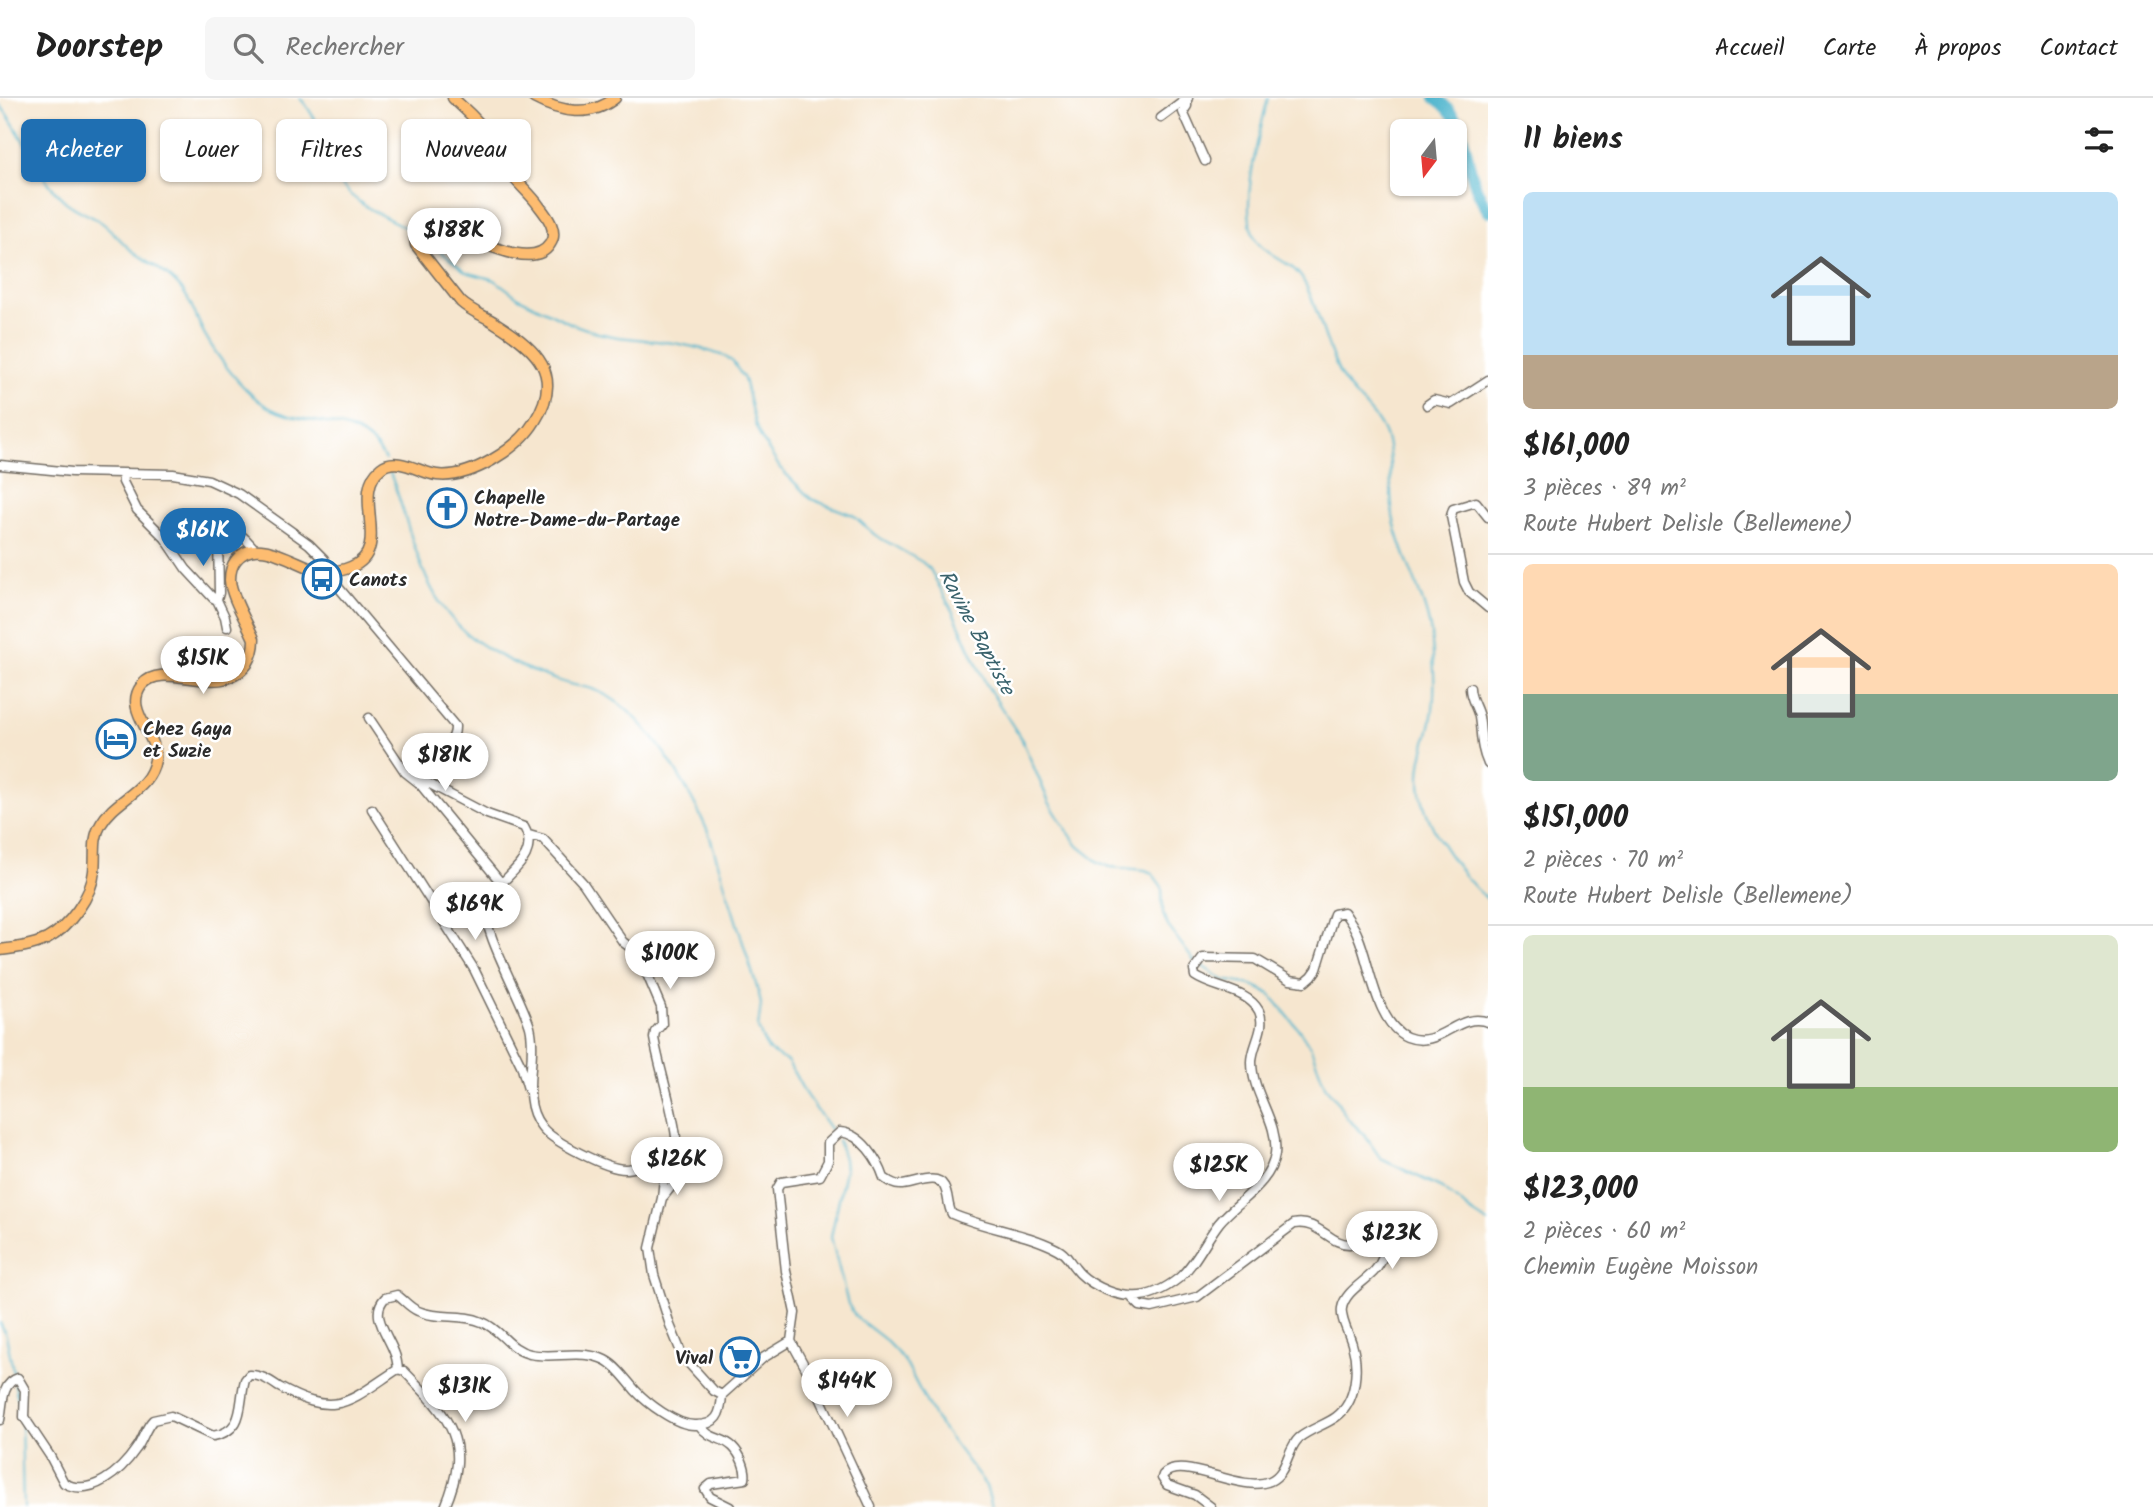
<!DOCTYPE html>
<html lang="fr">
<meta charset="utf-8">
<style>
body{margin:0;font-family:Kalam,sans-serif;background:#f6f6f6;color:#222;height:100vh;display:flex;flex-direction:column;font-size:26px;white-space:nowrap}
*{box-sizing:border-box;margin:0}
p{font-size:23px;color:#767676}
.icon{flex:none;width:38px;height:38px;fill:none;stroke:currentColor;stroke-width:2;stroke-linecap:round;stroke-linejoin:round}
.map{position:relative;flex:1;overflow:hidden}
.drawer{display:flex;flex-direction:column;background:#fff;width:665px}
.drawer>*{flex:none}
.banner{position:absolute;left:21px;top:21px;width:665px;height:63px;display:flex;gap:14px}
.needle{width:46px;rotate:196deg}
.tools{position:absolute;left:1390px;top:21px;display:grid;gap:14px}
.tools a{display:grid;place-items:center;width:77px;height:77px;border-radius:10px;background:#fff;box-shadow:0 2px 5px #0004;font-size:35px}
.price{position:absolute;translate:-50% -60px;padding:0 16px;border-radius:24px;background:#fff;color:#222;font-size:23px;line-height:46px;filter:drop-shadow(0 2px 4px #0008)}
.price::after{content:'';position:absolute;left:50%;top:42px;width:21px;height:16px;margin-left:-10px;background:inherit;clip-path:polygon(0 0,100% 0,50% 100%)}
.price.selected{background:#1f6fb2;color:#fff}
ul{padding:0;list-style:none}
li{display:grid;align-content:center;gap:14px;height:371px;padding:0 35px}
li+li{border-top:2px solid #e0e0e0}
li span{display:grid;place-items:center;height:217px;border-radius:10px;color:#555}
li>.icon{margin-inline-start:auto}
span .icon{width:126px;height:126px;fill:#fffc;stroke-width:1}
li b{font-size:30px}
h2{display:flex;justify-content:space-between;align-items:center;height:84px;padding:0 35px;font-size:30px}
.chip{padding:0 24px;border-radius:10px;background:#fff;box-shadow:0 2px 5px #0004;font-size:24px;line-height:63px}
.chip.selected{background:#1f6fb2;color:#fff}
header{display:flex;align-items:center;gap:42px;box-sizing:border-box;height:98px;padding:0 35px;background:#fff;border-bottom:2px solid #e0e0e0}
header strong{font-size:33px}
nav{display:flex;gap:38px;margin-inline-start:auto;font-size:24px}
.search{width:490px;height:63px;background:#f6f6f6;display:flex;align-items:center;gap:18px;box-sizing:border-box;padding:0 24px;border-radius:10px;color:#767676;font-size:26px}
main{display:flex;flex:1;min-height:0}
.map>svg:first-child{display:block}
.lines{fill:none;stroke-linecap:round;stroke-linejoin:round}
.stream{stroke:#4fb5cd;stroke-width:2}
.river{stroke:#4fb5cd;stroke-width:12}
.minor-casing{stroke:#726c64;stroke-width:11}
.major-casing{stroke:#726c64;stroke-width:13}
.minor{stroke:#fff;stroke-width:8}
.major{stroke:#fdbc70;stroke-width:10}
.labels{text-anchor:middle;stroke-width:5;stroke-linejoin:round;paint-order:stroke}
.poi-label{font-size:19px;font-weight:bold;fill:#2b2b2b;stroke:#fff;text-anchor:start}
.water-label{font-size:21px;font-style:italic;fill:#39626c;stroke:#fff}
</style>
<header>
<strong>Doorstep</strong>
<div class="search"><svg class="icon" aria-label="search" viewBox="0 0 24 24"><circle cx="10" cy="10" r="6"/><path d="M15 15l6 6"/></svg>Rechercher</div>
<nav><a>Accueil</a><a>Carte</a><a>À propos</a><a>Contact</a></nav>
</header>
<main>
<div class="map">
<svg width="1488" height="1409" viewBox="0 0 1488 1409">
<rect width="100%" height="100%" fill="#fff"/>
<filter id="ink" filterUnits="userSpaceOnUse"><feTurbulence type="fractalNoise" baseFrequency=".0143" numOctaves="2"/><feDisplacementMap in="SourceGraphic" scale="14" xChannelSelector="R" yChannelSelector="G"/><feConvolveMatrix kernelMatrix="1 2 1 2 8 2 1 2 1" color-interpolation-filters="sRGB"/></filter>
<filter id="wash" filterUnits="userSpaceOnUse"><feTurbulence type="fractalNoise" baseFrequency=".00686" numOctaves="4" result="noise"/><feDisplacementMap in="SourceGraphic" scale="28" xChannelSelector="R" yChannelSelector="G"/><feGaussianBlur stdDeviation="1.57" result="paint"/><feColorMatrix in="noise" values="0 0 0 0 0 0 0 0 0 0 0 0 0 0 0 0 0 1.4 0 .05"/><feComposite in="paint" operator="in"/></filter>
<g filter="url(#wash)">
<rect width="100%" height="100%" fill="#f6e6cf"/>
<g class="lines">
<path class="stream" d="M300,0C321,24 321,41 331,69C344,103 381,117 411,132
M1268,0C1260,33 1236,116 1258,145C1270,160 1293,164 1303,182C1319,210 1325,249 1342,280C1355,303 1381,317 1387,344C1393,368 1389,394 1393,418C1401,461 1428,500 1432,544C1434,568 1436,594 1432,618C1428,641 1419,661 1420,685C1422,725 1459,776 1488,802
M0,7C25,37 36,78 66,104C76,112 87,116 98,122C110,129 119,142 130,151C145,163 164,172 177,186C191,200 196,221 205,237C218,260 239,287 259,303C300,335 357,310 385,362
M419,136L466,174L495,182L519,200L572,226L598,235L618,239L674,245L699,250L724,258L733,264L744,281L755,326L761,340L780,370L811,401L853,417L875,437L922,464L930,471L955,518L986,586L1022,642L1049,704L1062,725L1078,748L1098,764L1110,769L1145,772L1152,775L1162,789L1163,816L1168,828L1194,863
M388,370C412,427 417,493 467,536C493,558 533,575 566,585C574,588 584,588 592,591C644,608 688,688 709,736L759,896L761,906L758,930L762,940L769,953L788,964L806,997L831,1032
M1202,868L1223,882L1252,887L1270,896L1300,933L1311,950L1325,988L1337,1003L1347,1020L1364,1036L1381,1061L1442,1090L1471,1114L1488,1125
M838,1042L844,1061L845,1072L831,1139L848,1206L856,1219L883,1240L904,1262L934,1319L986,1388L992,1409
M0,1225L6,1237L14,1277
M15,1286L21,1321L23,1409"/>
<path class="river" d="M1435,0C1464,18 1464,48 1472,77C1475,90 1481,101 1488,113"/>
</g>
</g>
<g filter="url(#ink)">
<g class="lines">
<g class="minor-casing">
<path id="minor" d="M1187,3V8L1183,14L1205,63
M1161,20L1188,0
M1427,307L1434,302L1451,306L1488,282
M0,367L72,374L173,376L209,382L239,396L309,446L324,461L327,474
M122,376L123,384L137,412L165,440L186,471L213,500L217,502L219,495L218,438L220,433C236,427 245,441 255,451
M1488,419L1476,404L1453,411L1451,418L1464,484L1469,494L1488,510
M331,474L339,490L455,628C456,652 427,654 420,674L424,683L487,716L524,729C544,765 493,780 486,809C481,831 522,901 530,929C538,960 519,1001 541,1028C551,1043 607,1071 625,1071C641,1071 651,1059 665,1070L662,1100L650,1150L654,1177L670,1227L683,1259L714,1293L722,1297
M217,502L225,519L227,529
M1470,590C1470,601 1477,609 1479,619C1482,637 1480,648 1488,666
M369,620L405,674L419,685L502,786
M372,711L474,871L521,967L528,991
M529,737L543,741L583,785L623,844L635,853L641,862L661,909L662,926L655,934L654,940C661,981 684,1039 676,1080C674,1086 668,1093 664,1098
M1130,1198L1140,1208L1152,1210L1197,1199L1294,1126C1318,1121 1330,1147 1350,1146C1363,1146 1367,1128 1380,1125C1385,1132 1385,1137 1384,1145C1384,1150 1384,1157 1382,1161C1375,1181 1346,1189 1342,1210C1340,1221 1349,1235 1352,1246C1359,1269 1357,1304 1336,1319C1325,1327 1310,1331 1299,1340C1286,1352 1288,1375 1270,1383C1240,1396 1182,1356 1163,1377L1162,1380L1167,1387L1195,1397L1211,1409
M791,1243L795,1215L786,1173L777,1091L781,1084L820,1078L828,1063V1045L840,1034C862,1036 878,1062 884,1080C890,1084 894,1087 900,1087C912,1087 937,1074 944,1088C949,1097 947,1107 952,1116C986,1131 1024,1134 1057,1151C1067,1156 1068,1162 1075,1170C1086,1185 1112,1197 1130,1198C1148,1200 1165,1191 1179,1180C1196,1165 1205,1143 1219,1125C1237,1103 1271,1086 1275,1056C1279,1023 1252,997 1252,964C1252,947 1267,930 1259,913C1247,891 1214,891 1195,878L1194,872L1203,860L1255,861L1290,882L1305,884L1312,878L1317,871L1334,816L1344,814C1349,822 1355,829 1358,838C1370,865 1376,926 1407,939C1440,952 1457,913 1488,924
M791,1243L810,1278L871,1409
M398,1271L404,1273C450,1320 473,1343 445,1409
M722,1297L763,1260L791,1243
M0,1322C3,1307 1,1285 18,1280L25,1292L24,1319L50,1358L64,1385C91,1400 121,1373 136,1351C143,1342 145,1330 153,1322L171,1318L213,1338C246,1332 238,1307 245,1282L249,1277C260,1276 270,1283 279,1289C337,1321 348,1304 398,1271C397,1265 397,1260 394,1254C388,1237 369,1216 385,1200L397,1197C404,1202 410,1210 418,1213C438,1222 462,1215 482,1224C501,1231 509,1252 530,1256C553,1261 582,1251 605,1262C617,1268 627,1283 635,1292C647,1305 676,1327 694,1327C717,1328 721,1316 722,1297
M699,1327C711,1343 722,1338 733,1349C740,1356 747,1371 745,1381L711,1386L705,1391L710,1399L730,1409"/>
</g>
<g class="major-casing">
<path id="major" d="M534,0C560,14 591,20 615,0
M0,852C16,850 32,848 47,841C69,829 92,798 94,773C96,756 92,741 101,726C115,701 150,693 155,662C159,636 122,612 142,587C164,560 219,603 247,566C252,558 254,550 254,541C247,524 231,499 230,482C230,475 232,467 236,462C257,436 296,467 320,473C330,475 341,473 351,469C394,452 349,395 381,370C397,357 420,375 437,377C470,381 518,351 535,323C564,277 537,251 497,226C485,218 472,214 461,204L416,147C414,137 415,133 421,125C449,123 529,180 550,146C559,133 547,118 539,108C531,96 519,87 511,76C501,63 494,49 486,35C478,21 464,11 453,0"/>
</g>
<use href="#minor" class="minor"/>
<use href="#major" class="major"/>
</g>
</g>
<defs>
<g id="church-ring" transform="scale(2.0125)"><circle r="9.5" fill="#fff" stroke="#1f6fb2" stroke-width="1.5"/><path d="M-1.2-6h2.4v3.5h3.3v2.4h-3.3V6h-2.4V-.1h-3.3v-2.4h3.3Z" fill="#1f6fb2"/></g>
<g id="bus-ring" transform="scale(2.0125)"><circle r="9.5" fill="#fff" stroke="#1f6fb2" stroke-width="1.5"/><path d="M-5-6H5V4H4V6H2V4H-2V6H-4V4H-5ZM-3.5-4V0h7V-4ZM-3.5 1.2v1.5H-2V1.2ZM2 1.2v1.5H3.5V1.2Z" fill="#1f6fb2"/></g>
<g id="hotel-ring" transform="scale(2.0125)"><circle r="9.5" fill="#fff" stroke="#1f6fb2" stroke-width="1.5"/><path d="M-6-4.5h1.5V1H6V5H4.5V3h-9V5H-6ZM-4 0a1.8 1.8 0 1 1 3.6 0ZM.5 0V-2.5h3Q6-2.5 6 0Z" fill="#1f6fb2"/></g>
<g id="supermarket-ring" transform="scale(2.0125)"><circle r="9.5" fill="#fff" stroke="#1f6fb2" stroke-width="1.5"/><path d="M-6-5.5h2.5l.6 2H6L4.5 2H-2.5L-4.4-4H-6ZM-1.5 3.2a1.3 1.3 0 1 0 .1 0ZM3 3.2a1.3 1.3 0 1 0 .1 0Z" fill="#1f6fb2"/></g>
</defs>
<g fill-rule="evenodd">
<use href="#church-ring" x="447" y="410"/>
<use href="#bus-ring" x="322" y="481"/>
<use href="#hotel-ring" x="116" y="641"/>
<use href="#supermarket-ring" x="740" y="1259"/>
</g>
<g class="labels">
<g class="poi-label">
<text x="474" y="406">Chapelle<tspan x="474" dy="22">Notre-Dame-du-Partage</tspan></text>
<text x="349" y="488">Canots</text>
<text x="143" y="637">Chez Gaya<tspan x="143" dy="22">et Suzie</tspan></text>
<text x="713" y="1266" text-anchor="end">Vival</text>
</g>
<g class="water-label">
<text transform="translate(977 534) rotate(62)" y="7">Ravine Baptiste</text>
</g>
</g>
</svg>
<div class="tools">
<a><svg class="needle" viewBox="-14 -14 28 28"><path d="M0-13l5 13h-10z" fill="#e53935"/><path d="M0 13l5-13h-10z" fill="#767676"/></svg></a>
</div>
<b class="price" style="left:454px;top:170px">$188K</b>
<b class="price selected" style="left:203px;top:470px">$161K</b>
<b class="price" style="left:203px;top:598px">$151K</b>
<b class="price" style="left:445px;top:695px">$181K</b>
<b class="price" style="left:475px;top:844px">$169K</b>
<b class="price" style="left:670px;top:893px">$100K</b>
<b class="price" style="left:677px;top:1099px">$126K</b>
<b class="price" style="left:1219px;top:1105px">$125K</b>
<b class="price" style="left:1392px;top:1173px">$123K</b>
<b class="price" style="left:847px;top:1321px">$144K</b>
<b class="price" style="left:465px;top:1326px">$131K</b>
<div class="banner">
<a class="chip selected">Acheter</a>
<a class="chip">Louer</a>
<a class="chip">Filtres</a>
<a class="chip">Nouveau</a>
</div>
</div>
<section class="drawer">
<h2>11 biens<svg class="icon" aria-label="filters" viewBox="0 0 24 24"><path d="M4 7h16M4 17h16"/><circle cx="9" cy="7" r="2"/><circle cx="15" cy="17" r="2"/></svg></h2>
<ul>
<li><span style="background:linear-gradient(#bfe0f5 75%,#b9a48a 0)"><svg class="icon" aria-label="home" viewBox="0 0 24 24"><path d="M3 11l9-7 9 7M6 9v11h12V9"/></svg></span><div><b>$161,000</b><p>3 pièces · 89 m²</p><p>Route Hubert Delisle (Bellemene)</p></div></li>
<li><span style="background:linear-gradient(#ffd9b3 60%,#7fa58c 0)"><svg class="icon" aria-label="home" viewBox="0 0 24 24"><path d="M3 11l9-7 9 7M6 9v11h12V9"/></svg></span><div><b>$151,000</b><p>2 pièces · 70 m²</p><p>Route Hubert Delisle (Bellemene)</p></div></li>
<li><span style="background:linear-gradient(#dfe7d0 70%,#8fb573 0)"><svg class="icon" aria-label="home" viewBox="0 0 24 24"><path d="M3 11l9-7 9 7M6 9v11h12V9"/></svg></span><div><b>$123,000</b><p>2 pièces · 60 m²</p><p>Chemin Eugène Moisson</p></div></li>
</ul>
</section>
</main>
